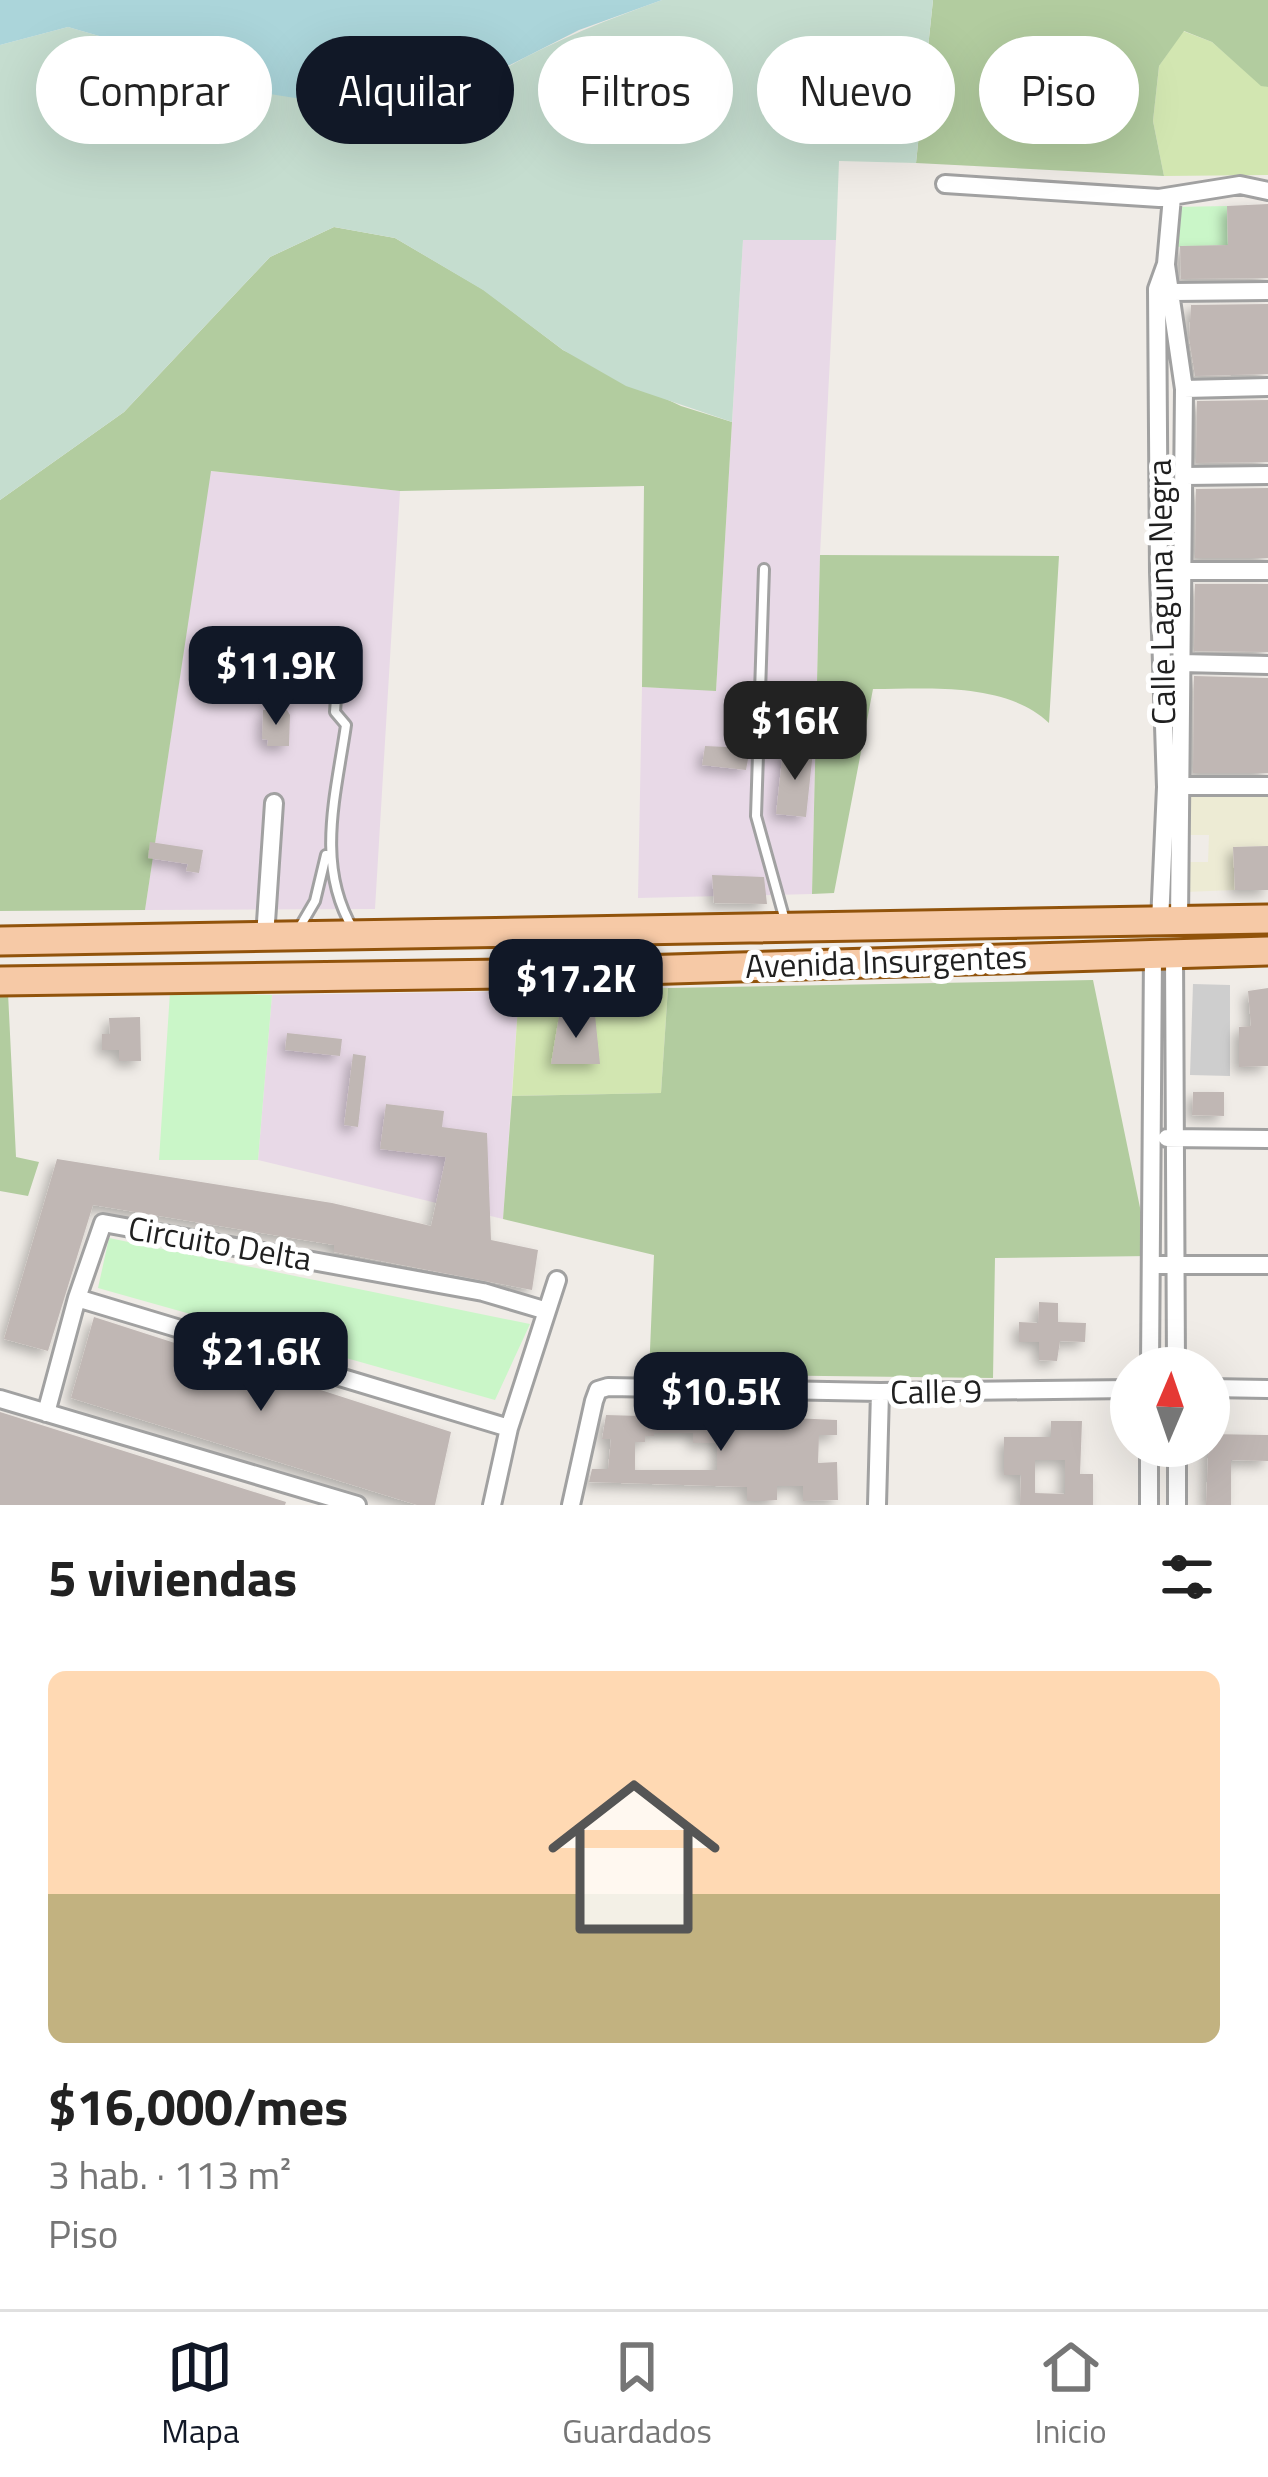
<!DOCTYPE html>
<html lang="es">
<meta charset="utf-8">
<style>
body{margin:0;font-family:"Titillium Web",sans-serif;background:#f6f6f6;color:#222;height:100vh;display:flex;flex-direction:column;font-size:45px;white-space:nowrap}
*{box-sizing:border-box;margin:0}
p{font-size:39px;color:#767676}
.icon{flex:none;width:66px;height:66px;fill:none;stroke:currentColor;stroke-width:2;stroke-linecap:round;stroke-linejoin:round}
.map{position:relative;height:1505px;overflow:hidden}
.details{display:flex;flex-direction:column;background:#fff;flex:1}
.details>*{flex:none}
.banner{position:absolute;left:36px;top:36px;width:1197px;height:108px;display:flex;gap:24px}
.needle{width:78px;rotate:2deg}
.fabs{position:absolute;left:1110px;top:1347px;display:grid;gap:24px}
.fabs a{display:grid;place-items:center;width:120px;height:120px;border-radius:50%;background:#fff;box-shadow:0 12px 48px #0002;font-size:60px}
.price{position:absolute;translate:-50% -102px;padding:0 27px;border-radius:24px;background:#111827;color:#fff;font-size:39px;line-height:78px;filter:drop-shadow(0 3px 6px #0008)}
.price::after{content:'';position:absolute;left:50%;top:72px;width:36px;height:27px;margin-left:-18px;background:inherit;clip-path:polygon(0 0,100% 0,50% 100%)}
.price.on{background:#222;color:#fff}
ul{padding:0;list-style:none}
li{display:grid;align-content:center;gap:24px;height:636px;padding:0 48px}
li span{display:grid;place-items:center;height:372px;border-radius:18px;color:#555}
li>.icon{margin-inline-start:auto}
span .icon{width:216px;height:216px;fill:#fffc;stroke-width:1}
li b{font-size:51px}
h2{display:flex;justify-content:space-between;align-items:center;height:144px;padding:0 48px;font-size:51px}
.tag{padding:0 42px;border-radius:54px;background:#fff;box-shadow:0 12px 48px #0002;font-size:42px;line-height:108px}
.tag.on{background:#111827;color:#fff}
.tabs{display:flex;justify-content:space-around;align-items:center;height:168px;border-top:3px solid #e0e0e0;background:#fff;font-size:33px;color:#767676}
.tabs a{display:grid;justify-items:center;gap:6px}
.tabs .on{color:#111827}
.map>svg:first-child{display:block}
.industrial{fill:#e8d9e7}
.religious{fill:#cecece}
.farmland{fill:#edebd4}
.grass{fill:#d2e6b1}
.forest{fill:#b2cc9f}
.wetland{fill:#c5ddcf}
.park{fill:#caf6c8}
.water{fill:#abd5da}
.building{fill:#c0b7b4;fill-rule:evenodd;filter:url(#shadow)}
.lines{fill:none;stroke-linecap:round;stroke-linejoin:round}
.service-casing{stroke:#a1a1a1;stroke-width:14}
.minor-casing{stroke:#a1a1a1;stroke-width:22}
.primary-casing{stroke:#91530b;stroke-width:33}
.service{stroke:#fff;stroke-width:8}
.minor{stroke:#fff;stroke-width:16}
.primary{stroke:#f6c9a6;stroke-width:27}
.labels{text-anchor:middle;stroke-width:10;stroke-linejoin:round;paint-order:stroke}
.street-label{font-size:33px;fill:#202020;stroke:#fff}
</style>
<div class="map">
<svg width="1268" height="1505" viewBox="0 0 1268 1505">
<defs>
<filter id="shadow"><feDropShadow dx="-5.5" dy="5.5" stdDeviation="6" flood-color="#0004"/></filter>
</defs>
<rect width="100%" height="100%" fill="#f0ece7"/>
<path class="industrial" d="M743,240H836L820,555L812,894L638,898L642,687L716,690Z
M210,471L400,491L375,909L145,910Z
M519,991L503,1219L258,1160L272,995Z"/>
<path class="religious" d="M1193,984L1230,985V1076L1190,1075Z"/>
<path class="farmland" d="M1182,796L1268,797V846L1233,847L1235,890L1185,892L1182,862H1208L1209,835H1182Z"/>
<path class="grass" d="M1183,31L1212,42L1261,85L1268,87V175L1164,176L1153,121L1159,66Z
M668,988L661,1093L512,1096L519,991Z"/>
<path class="forest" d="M933,0H1268V87L1261,86L1212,42L1184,31L1159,66L1153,121L1164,176L916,163Z
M334,227L395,238L484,290L563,350L681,406L732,422L716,691L642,687L644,486L400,491L211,471L145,910L0,911V500L124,412L270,257Z
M820,555L1059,556L1049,723C1005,682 931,689 873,689L834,893L812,894Z
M1093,980L1150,1256L995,1258L993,1378L649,1374L654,1255L503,1219L512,1096L661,1093L668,988Z
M0,993H8L16,1157L39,1162L28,1196L0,1191Z"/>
<path class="wetland" d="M662,0H933L916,163L839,161L836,240H743L732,422L626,386L563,350L483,290L395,238L334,227L270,257L124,412L0,500V45L68,27L172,57L251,91L450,105C514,56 587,27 662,0Z"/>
<path class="park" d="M1227,206L1228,245L1173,247L1174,207Z
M170,992L272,995L258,1160H159Z
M109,1238L530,1324L495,1400L98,1288Z"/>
<path class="water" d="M0,0H662L579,30L486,77L450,105L397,114L251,91L172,57L68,27L0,45Z"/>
<path class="building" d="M1268,204V278L1181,279L1180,246L1228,245L1227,206Z
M1268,304V374L1195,376L1189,338L1191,305Z
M1268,400V462L1196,463L1197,401Z
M1268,488V558H1195L1196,489Z
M1195,584H1268V652L1194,651Z
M1194,676L1268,678V773H1193Z
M263,710H287L290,715L289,746H267L268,740L262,739Z
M705,746L750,748L746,770L702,765Z
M783,750L813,751L806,817L776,814Z
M150,842L203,850L199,873L186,871L188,864L148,858Z
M1268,846V890H1235L1233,847Z
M712,875L764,877L767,904L714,903Z
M1268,988V1066L1239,1067V1027L1251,1026L1248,991Z
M595,1015L600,1064H551L559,1016Z
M140,1017L141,1061H119V1050H102V1034H110L109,1018Z
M287,1033L342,1039L340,1056L285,1050Z
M353,1054L366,1056L358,1127L344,1125Z
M1193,1092H1224V1116L1192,1115Z
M386,1104L444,1111L442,1127L487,1133L491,1240L538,1250L532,1290L334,1252V1245L93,1205L48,1351L4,1339L57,1159L332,1203L431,1226L446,1157L380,1149Z
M1039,1302L1058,1303V1322L1086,1323L1085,1342L1060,1341L1057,1361L1039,1360V1342H1019V1322L1038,1323Z
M94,1317L451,1432L435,1505H417L71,1398Z
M0,1412L286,1502L285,1505H0Z
M606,1415L711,1418V1415H727L837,1420V1435H819L818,1463L837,1462L838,1500L803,1501V1486H777V1500L764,1501H747V1487L589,1482L592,1469H608L611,1439H602ZM654,1433H693V1443H717V1470H635V1442H645V1436H654Z
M1051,1421H1082L1080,1474H1093V1505H1020L1021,1475H1004V1437H1051ZM1035,1460H1065V1494L1035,1493Z
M1209,1434L1268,1435V1461L1231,1460V1505H1206Z"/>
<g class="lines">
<g class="service-casing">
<path id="service" d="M764,569L756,816L786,924
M338,670L335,712L346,725C336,795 315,865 353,929
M298,930L315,901L326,855"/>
</g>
<g class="minor-casing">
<path id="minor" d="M945,184L1159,198L1240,185L1268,191
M1166,265L1184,389L1179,922
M1173,292L1268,291
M1184,389L1268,387
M1185,476L1268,475
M1183,571H1268
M1181,663L1268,665
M1180,786H1268
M1160,922L1166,787L1159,572L1157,289L1166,264L1172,197
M265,937L274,803
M1174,953L1176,1368
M1167,1138L1268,1139
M1151,1265H1268
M77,1298L509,1428
M1150,1368L1153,953
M1209,1388L1268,1389
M0,1399L357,1505
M46,1413L77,1298L103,1223L483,1292L547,1311
M1177,1446V1505
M492,1505L509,1428L557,1280
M571,1505L594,1401L598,1390L608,1387L880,1392L1131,1389
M877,1505L880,1392
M1149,1505V1446"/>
</g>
<g class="primary-casing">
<path id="primary" d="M0,941L1268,919
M0,981L504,974L1268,951"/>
</g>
<use href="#service" class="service"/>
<use href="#minor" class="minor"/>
<use href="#primary" class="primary"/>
</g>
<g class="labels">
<g class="street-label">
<text transform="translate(1161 592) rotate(-91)" y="12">Calle Laguna Negra</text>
<text transform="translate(886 961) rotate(-2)" y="12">Avenida Insurgentes</text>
<text transform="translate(220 1243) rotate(10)" y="12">Circuito Delta</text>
<text transform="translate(936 1391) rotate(-1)" y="12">Calle 9</text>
</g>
</g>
</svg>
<div class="fabs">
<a><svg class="needle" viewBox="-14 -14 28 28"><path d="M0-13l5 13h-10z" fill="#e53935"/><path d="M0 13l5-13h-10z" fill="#767676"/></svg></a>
</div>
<b class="price" style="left:276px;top:728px">$11.9K</b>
<b class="price on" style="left:795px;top:783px">$16K</b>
<b class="price" style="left:576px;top:1041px">$17.2K</b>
<b class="price" style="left:261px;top:1414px">$21.6K</b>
<b class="price" style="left:721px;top:1454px">$10.5K</b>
<div class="banner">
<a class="tag">Comprar</a>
<a class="tag on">Alquilar</a>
<a class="tag">Filtros</a>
<a class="tag">Nuevo</a>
<a class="tag">Piso</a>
</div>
</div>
<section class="details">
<h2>5 viviendas<svg class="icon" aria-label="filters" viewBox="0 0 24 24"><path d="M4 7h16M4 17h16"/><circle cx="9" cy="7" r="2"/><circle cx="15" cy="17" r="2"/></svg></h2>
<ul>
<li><span style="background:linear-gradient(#ffd9b3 60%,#c2b280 0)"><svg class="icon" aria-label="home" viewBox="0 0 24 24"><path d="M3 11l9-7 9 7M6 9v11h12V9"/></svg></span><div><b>$16,000/mes</b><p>3 hab. · 113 m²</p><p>Piso</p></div></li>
</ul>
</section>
<nav class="tabs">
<a class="on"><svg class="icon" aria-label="map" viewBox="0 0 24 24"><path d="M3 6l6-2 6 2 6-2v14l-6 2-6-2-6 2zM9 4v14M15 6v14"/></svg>Mapa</a>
<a><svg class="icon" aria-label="saved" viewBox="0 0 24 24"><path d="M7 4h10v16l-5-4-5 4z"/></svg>Guardados</a>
<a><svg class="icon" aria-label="home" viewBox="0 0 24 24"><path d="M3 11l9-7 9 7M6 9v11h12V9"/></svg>Inicio</a>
</nav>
